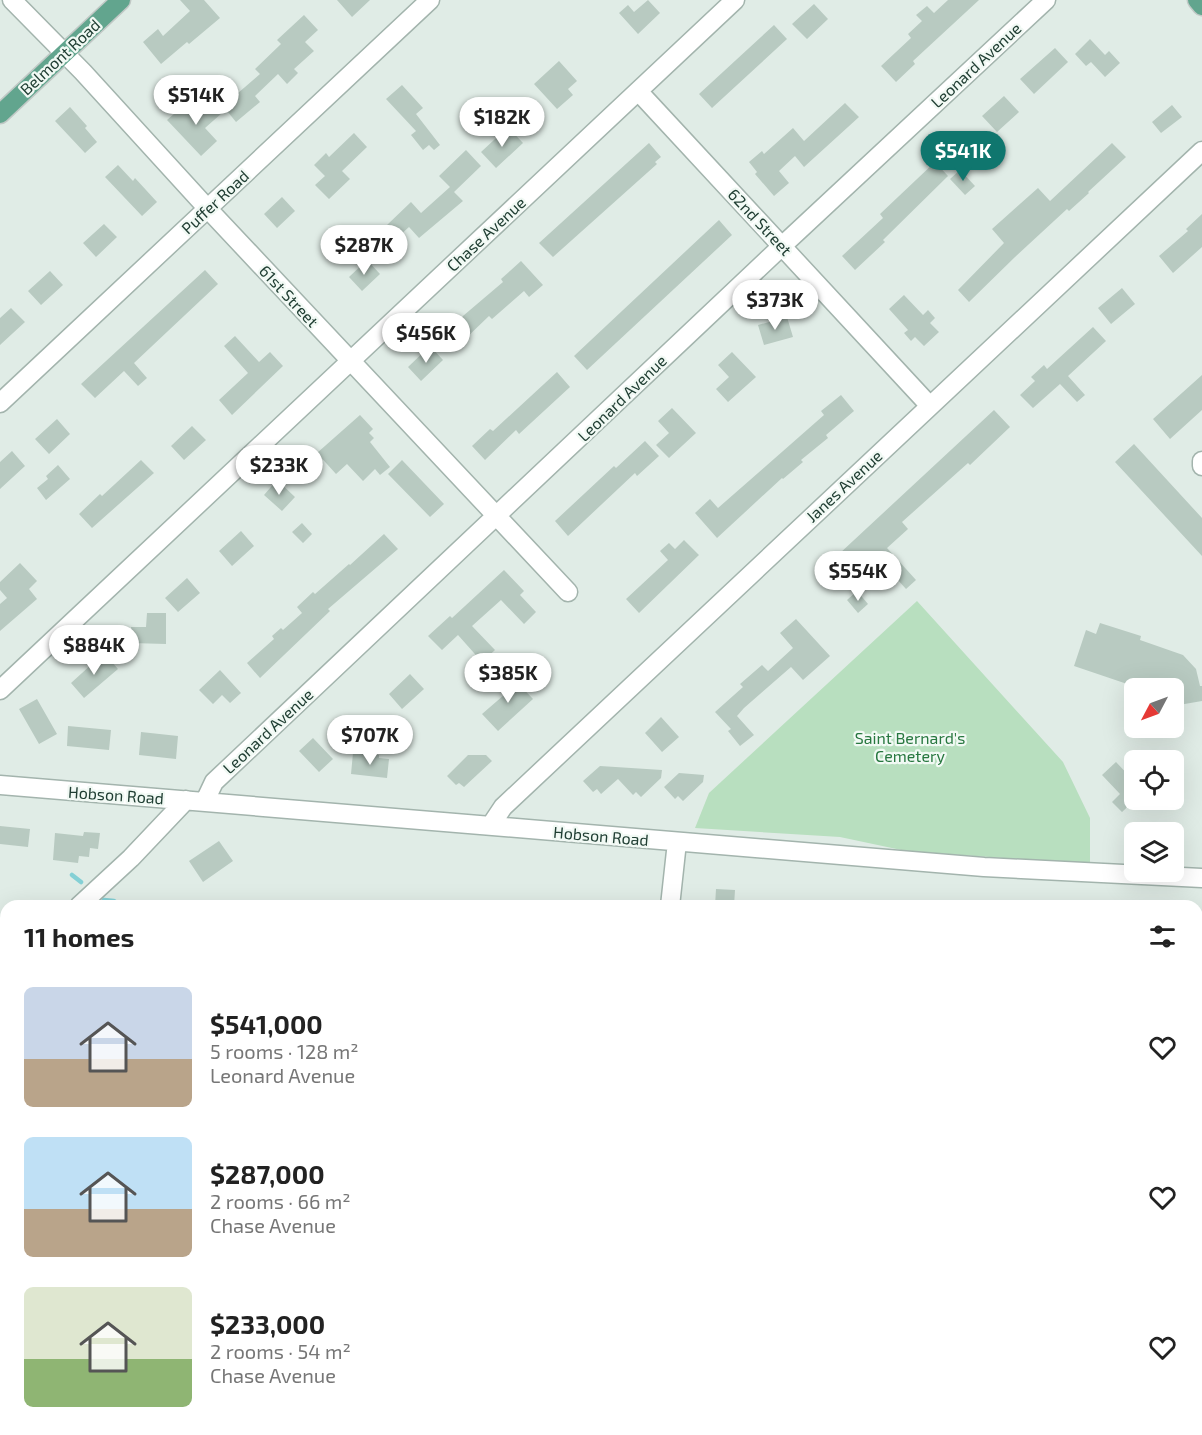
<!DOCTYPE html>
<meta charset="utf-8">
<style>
body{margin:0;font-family:"Exo 2",sans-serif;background:#f2f2f2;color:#222;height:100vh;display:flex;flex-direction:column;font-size:22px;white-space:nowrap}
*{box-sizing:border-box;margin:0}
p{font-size:20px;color:#767676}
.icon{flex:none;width:33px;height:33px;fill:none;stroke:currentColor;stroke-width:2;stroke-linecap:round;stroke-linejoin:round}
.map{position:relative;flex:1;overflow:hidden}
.details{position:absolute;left:0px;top:900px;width:1203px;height:536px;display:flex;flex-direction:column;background:#fff;border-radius:18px 18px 0 0;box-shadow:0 6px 24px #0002}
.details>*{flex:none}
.needle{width:39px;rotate:229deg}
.controls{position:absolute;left:1124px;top:678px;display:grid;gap:12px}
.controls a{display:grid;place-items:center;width:60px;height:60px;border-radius:9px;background:#fff;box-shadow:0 6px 24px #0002;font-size:30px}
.price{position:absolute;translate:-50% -51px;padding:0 14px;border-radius:21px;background:#fff;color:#222;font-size:20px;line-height:39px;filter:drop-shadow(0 2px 3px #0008)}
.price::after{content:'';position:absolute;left:50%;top:36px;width:18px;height:14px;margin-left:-9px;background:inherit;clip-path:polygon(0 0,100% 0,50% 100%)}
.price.active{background:#0f766e;color:#fff}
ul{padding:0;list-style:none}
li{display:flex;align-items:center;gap:18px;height:150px;padding:0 24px}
li span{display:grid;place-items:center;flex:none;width:168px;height:120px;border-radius:9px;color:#555}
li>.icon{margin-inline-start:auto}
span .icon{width:72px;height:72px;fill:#fffc;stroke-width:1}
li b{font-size:26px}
h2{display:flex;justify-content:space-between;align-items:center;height:72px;padding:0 24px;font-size:26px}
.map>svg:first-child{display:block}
.green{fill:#b8dfbf}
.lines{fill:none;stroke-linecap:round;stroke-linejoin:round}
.stream{stroke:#84d0d5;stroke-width:4.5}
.building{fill:#b8cac1}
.minor-casing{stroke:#a3b4ad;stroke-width:21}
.major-casing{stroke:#c1c9c6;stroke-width:21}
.minor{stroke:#fff;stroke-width:18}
.major{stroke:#62a58e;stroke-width:18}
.labels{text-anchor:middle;stroke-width:4.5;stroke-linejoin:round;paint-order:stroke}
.street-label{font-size:16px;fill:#203e33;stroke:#f1f9f4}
.park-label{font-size:16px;fill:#27773f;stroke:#f1f9f4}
</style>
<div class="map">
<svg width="1202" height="1435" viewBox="0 0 1202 1435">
<rect width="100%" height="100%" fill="#e0ece6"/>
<path class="green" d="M917,601L1063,762L1090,818V864L906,851L840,837L695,828L709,793Z"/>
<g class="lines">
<path class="stream" d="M72,875L81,882
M104,900L114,901L120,906
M1197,1332L1202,1333"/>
</g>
<path class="building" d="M180,0H204L220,18L189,44L187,42L161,64L143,42L158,29L163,36L190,11Z
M337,0H370L352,17Z
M648,0L660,13L638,34L619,13L628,5L634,12Z
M948,0H979L913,61L915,64L896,82L881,66L911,38L908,34L922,21L916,15L927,6L934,13Z
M814,4L828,19L807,39L792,24Z
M304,15L318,30L305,42L314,51L294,69L298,73L287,84L278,74L255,96L260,102L236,122L223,106L260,74L255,69L281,44L277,40Z
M774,25L787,39L712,108L699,94Z
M1090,39L1105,55L1109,51L1120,63L1105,77L1091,62L1086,66L1075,54Z
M1055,48L1068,62L1034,94L1020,79Z
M559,61L577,81L568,89L573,95L557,109L534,84Z
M402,85L423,108L416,114L440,145L434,150L429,145L423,150L411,135L416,131L386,99Z
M1004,96L1019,112L997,132L982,116Z
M211,101L222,113L205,128L217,141L201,156L167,120L184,105L194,116Z
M845,103L859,117L804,167L795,156L779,171L789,183L774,196L755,174L757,172L749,162L762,151L764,154L793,128L804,141Z
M1172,105L1182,117L1161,133L1152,122Z
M70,107L87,126L85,128L97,142L85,153L55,121Z
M508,127L523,143L496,168L481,152Z
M354,133L367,147L342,171L350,179L329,199L315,185L325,176L314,165L326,153L329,157Z
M649,143L661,157L655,162L657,164L553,257L539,243Z
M1112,143L1126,157L1088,192L1089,193L1069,211L1067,209L1015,257L969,302L958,290L1004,243L992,229L1038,188L1050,201Z
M466,150L481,166L454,192L463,201L419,238L409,227L398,237L387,225L411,202L421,213L450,187L439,176Z
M935,162L948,176L883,240L885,242L855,270L842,256L883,218L880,214Z
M118,165L133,181L135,178L157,202L142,216L105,177Z
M960,170L975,186L965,195L950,179Z
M282,197L295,211L277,228L264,214Z
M1202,214V247L1173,273L1159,256L1188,231L1186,229Z
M719,220L732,235L587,370L574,356Z
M104,224L117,237L96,257L83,243Z
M367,260L380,274L362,291L349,277Z
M521,261L543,285L529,297L524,291L492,319L489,316L464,340L450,327L503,282L501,279Z
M205,270L218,284L134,363L147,378L138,386L124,371L95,398L81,384Z
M50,271L63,285L41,305L28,291Z
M1122,288L1135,304L1111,324L1098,308Z
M904,295L923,315L928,310L935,318L930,323L939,332L924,346L915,337L911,341L904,333L908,330L889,309Z
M11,308L25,322L0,345V318Z
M787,317L793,337L764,345L758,325Z
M1093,327L1106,341L1068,376L1085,395L1077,402L1060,384L1033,408L1020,395L1035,381L1031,377L1044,365L1047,369Z
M235,336L259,362L270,352L283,366L232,415L219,400L248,373L224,346Z
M430,346L443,360L421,381L408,367Z
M732,352L756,377L728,402L716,389L729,377L718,365Z
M557,372L570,387L519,434L516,430L485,460L472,446L490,429L493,431Z
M1202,375V410L1170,439L1153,419Z
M841,395L854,411L826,435L828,438L801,460L803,462L783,479L782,478L717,538L695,513L710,499L718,508L824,415L821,411Z
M672,408L696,433L669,458L656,445L669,433L658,421Z
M994,410L1010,427L970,465L968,463L902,522L908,529L887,548L916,580L906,589L878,558L845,588L825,567Z
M360,415L373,429L369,433L374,438L370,442L390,467L380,475L375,469L363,481L347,464L336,474L317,453Z
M57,419L70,434L49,454L35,439Z
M192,426L206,440L184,460L171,446Z
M645,441L659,456L637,476L635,473L568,536L555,521L614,466L616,468Z
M1134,444L1202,518V556L1115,462Z
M12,451L25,466L0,489V462Z
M141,460L154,473L92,528L79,514L100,494L102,496Z
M402,460L444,504L430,517L388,474Z
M58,465L70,479L46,500L37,488L48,479L46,476Z
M277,480L295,497L282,511L264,495Z
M302,523L312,534L303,543L292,532Z
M241,531L254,546L232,566L219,551Z
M384,534L398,549L328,609L330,611L260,678L247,663L274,639L272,636L281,628L283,630L302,613L297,607L313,592L315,594L349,564L350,565Z
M684,540L699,555L639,613L626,599L668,560L660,551L669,543L675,549Z
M20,563L37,581L29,589L37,599L0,631V604L7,598L0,590V582Z
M504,570L524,591L520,595L536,612L524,624L501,600L472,626L495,650L482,662L458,635L442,650L428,636L450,616L452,618Z
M187,578L200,593L178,612L165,598Z
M857,591L868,604L858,613L847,600Z
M147,613H166V644L131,643V627H146Z
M796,619L830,656L803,680L791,667L744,708L737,716L754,735L740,746L728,731L731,729L715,712L743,687L740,684L762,665L768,671L793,648L780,633Z
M1100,623L1141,636L1140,640L1183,655L1196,669L1200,686H1202V701L1173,706V688H1139L1074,666L1086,630L1096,634Z
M104,653L118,669L84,698L71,683Z
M220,670L241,693L230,703L222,695L213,704L199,690Z
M410,674L424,689L402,709L389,694Z
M512,677L533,699L498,731L482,714L504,695L499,689Z
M37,699L57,734L39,744L19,709Z
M661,717L679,737L662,752L645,733Z
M68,726L111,730L109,750L67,746Z
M141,732L178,736L176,759L139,755Z
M313,738L333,759L319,772L299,751Z
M353,753L379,755V758L389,759L387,778L351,774Z
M468,755H486L492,761L464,787L459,783L456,785L447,776Z
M1116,762L1134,781V801L1122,812L1112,802L1120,794L1102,775Z
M600,766L662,770L661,778L641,797L636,792L633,795L618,779L601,794L597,789L593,792L583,781Z
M679,773L704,775L703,782L683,801L678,796L675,799L664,787Z
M0,826L30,829L28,847L0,844Z
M84,832L100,833L98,849L90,848L89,857L79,856L78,863L53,860L55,833L83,836Z
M219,841L233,861L203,882L189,861Z
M716,889L735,890L734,906H715Z"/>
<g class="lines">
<g class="minor-casing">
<path id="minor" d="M12,0L83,72L208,209L568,592
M638,91L930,406
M0,403L430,0
M1202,461V466
M0,690L735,0
M0,785L984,867L1202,878
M205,801L214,782L782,246L1046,0
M491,825L503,807L1202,151
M79,906L131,858L186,800
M670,906L677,842
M0,979L6,974
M0,1183L6,1189
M1197,1226L1202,1227
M0,1273L6,1267
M226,1430L231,1435
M477,1430L482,1435
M1109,1430L1168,1435
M833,1435L836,1430
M1052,1435L1056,1430"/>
</g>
<g class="major-casing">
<path id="major" d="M1197,0L1202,6
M0,114L121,0"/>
</g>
<use href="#minor" class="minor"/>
<use href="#major" class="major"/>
</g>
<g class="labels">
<g class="street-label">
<text transform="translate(60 57) rotate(-43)" y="6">Belmont Road</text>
<text transform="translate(976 65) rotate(-43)" y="6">Leonard Avenue</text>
<text transform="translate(215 202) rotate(-43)" y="6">Puffer Road</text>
<text transform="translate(760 222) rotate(47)" y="6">62nd Street</text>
<text transform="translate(486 234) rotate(-43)" y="6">Chase Avenue</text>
<text transform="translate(289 296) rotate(47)" y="6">61st Street</text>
<text transform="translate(622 398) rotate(-44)" y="6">Leonard Avenue</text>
<text transform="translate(844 486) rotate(-43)" y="6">Janes Avenue</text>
<text transform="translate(268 731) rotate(-43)" y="6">Leonard Avenue</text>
<text transform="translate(116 795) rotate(4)" y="6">Hobson Road</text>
<text transform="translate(601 836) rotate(5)" y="6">Hobson Road</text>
</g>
<g class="park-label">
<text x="910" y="744">Saint Bernard's<tspan x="910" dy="18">Cemetery</tspan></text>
</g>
</g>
</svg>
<div class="controls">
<a><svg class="needle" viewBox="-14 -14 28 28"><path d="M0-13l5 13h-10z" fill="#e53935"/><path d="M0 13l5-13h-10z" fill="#767676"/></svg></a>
<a><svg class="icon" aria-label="locate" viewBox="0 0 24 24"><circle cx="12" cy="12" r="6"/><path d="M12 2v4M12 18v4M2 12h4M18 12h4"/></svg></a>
<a><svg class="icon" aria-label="layers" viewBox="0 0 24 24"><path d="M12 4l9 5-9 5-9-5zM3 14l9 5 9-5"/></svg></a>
</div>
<b class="price" style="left:196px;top:126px">$514K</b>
<b class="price" style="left:502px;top:148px">$182K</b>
<b class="price active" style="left:963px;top:182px">$541K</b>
<b class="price" style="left:364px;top:276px">$287K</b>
<b class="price" style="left:775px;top:331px">$373K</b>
<b class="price" style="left:426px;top:364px">$456K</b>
<b class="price" style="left:279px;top:496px">$233K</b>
<b class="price" style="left:858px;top:602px">$554K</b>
<b class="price" style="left:94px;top:676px">$884K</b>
<b class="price" style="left:508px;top:704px">$385K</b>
<b class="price" style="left:370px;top:766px">$707K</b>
<section class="details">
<h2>11 homes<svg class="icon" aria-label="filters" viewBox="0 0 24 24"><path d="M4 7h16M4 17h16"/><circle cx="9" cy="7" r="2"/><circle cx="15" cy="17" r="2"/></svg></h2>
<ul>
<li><span style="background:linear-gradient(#c9d6e8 60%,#b9a48a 0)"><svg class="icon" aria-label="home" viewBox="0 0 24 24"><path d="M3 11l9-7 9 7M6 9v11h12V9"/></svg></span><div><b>$541,000</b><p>5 rooms · 128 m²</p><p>Leonard Avenue</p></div><svg class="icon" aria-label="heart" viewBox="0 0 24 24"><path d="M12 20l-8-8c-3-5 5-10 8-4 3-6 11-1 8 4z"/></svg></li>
<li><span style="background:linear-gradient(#bfe0f5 60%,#b9a48a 0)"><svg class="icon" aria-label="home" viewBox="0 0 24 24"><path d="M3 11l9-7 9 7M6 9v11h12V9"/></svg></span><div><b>$287,000</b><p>2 rooms · 66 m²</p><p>Chase Avenue</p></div><svg class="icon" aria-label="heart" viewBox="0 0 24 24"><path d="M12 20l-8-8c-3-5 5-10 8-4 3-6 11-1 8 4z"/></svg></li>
<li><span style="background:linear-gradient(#dfe7d0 60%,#8fb573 0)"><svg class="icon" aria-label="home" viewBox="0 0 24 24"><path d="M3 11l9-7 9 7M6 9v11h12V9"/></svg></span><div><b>$233,000</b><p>2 rooms · 54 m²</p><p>Chase Avenue</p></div><svg class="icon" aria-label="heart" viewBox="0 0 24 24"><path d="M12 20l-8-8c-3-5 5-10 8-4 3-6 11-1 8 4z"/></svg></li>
</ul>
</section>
</div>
